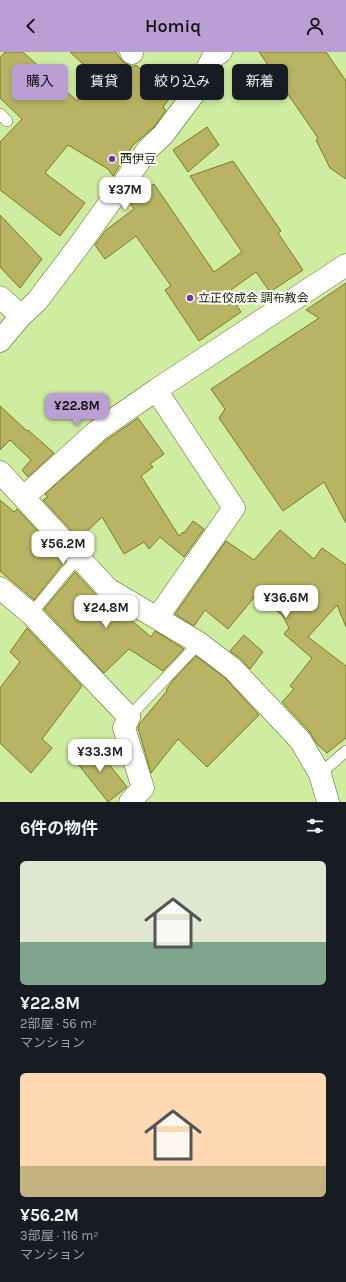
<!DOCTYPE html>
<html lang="ja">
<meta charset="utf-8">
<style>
body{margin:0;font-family:Karla,"Noto Sans JP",sans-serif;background:#20242c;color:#f1f3f6;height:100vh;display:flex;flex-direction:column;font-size:15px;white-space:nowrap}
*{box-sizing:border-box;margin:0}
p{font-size:13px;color:#9ea1a6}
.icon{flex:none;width:22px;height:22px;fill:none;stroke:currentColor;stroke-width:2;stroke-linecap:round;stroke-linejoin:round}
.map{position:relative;height:750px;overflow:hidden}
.sheet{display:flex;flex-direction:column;background:#171b24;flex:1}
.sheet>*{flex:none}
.guide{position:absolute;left:12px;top:12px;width:322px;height:36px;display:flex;gap:8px}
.price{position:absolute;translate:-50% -34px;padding:0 9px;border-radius:8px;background:#fff;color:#222;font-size:13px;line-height:26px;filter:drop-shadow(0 1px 2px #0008)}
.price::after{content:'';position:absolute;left:50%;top:24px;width:12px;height:9px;margin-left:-6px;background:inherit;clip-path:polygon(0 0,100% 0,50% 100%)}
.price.on{background:#ba9ed4;color:#111}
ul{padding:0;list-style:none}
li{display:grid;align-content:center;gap:8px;height:212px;padding:0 20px}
li span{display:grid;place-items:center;height:124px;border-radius:6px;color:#555}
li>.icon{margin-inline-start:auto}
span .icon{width:72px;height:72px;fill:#fffc;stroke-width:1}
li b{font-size:17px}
h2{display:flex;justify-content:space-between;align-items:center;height:48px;padding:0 20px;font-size:17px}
.pill{padding:0 14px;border-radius:6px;background:#171b24;box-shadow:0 2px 6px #0003;font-size:14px;line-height:36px}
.pill.on{background:#ba9ed4;color:#111}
header{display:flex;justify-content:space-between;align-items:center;height:52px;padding:0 20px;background:#ba9ed4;color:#111;font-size:18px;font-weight:600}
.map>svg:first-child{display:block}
.building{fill:#b9b463;stroke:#7e7924}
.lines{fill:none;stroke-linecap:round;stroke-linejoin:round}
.service-casing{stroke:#546d23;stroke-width:12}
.minor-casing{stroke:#546d23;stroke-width:23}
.service{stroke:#fff;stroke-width:11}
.minor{stroke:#fff;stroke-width:22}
.poi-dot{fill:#7636aa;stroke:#fff;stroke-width:1.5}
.labels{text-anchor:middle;stroke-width:4;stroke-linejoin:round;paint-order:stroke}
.poi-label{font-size:12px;fill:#172103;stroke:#fff;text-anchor:start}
</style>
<header><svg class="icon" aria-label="back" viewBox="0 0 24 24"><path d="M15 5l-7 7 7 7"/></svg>Homiq<svg class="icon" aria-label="person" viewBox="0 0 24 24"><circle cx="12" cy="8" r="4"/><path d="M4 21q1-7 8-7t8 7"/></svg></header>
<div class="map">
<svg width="346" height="750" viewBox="0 0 346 750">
<rect width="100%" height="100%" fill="#cfeda1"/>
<path class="building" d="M5,0H23L77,49L95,23L70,0H116L123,10L133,15L136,13L152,28L161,16L181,31L163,55L166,58L154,75L133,93L113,124L108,117L68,93L45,121L85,151L60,184L0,138V90L22,67L0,46V6Z
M259,0H326L346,29V127L330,116L316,88L318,86Z
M207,75L219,93L188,120L173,98Z
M233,109L281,179L278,181L303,218L270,240L256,220L228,240L241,260L199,289L165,238L171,234L136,184L105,207L95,193L106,178L134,157L128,148L154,132L214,220L242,200L190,124Z
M0,163L42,207L20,236L0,215Z
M346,231V471L324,430L283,459L219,366L225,357L211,337L319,266L306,258Z
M0,354L27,379L28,378L54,401L28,425L22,418L31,408L10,388L0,398Z
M138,366L164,402L150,412L153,415L141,424L179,484L183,480L184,481L193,469L204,477L184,505L160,485L149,497L144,490L124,502L102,465L79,487L43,448L48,445L45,442L105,389Z
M0,448L14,460L17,457L20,460L65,509L34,548L0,519Z
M280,478L314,507L322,496L346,513V575L337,553L308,585L346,614V686L327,701L317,692L309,679L282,650L294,637L290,634L312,606L284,582L289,576L283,564L256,543L228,577L205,558L194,574L175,562L226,489L254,508Z
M75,520L99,546L114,555L123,565L125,563L151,585L155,579L184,597L163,619L129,597L104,621L44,557Z
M27,576L82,634L42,687L52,696L31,721L0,691V636L20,610L10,600Z
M244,583L263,600L250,617L241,607L230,599Z
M196,604L225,626L259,663L207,715L178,687L151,721L138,676L140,671L167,639L166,638L174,627Z
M93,692L127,735L108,750L74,707Z"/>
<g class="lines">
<g class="service-casing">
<path id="service" d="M0,62L7,69
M31,562L78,505
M129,665L199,591
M320,722L346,699"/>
</g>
<g class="minor-casing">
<path id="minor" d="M131,0L132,1
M0,245L21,264
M0,289L21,264L37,249L78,195L148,97L163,83L196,39L213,5L221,0
M0,420L108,537L199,591L233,617L300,688L320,722L328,750
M24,445L97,379L156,338
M0,536L31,562L129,665L124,676L143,736L130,750
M157,566L234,456L156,338L346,213"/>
</g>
<use href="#service" class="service"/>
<use href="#minor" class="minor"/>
</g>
<g class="poi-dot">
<circle cx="112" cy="107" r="4"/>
<circle cx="190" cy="246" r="4"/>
</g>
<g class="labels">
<g class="poi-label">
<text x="120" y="111">西伊豆</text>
<text x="198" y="250">立正佼成会 調布教会</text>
</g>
</g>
</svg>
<b class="price" style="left:125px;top:159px">¥37M</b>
<b class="price on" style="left:77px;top:375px">¥22.8M</b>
<b class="price" style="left:63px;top:513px">¥56.2M</b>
<b class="price" style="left:286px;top:567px">¥36.6M</b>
<b class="price" style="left:106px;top:577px">¥24.8M</b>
<b class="price" style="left:100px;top:721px">¥33.3M</b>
<div class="guide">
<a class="pill on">購入</a>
<a class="pill">賃貸</a>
<a class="pill">絞り込み</a>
<a class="pill">新着</a>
</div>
</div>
<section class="sheet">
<h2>6件の物件<svg class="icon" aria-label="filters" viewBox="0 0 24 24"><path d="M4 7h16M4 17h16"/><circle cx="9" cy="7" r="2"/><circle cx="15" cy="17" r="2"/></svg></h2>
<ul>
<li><span style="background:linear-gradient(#dfe7d0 65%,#7fa58c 0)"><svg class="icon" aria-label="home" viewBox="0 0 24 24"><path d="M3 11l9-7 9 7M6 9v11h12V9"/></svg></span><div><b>¥22.8M</b><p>2部屋 · 56 m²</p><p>マンション</p></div></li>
<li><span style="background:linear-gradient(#ffd9b3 75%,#c2b280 0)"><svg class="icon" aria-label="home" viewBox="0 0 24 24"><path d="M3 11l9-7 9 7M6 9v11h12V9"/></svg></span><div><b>¥56.2M</b><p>3部屋 · 116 m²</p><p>マンション</p></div></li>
</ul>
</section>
